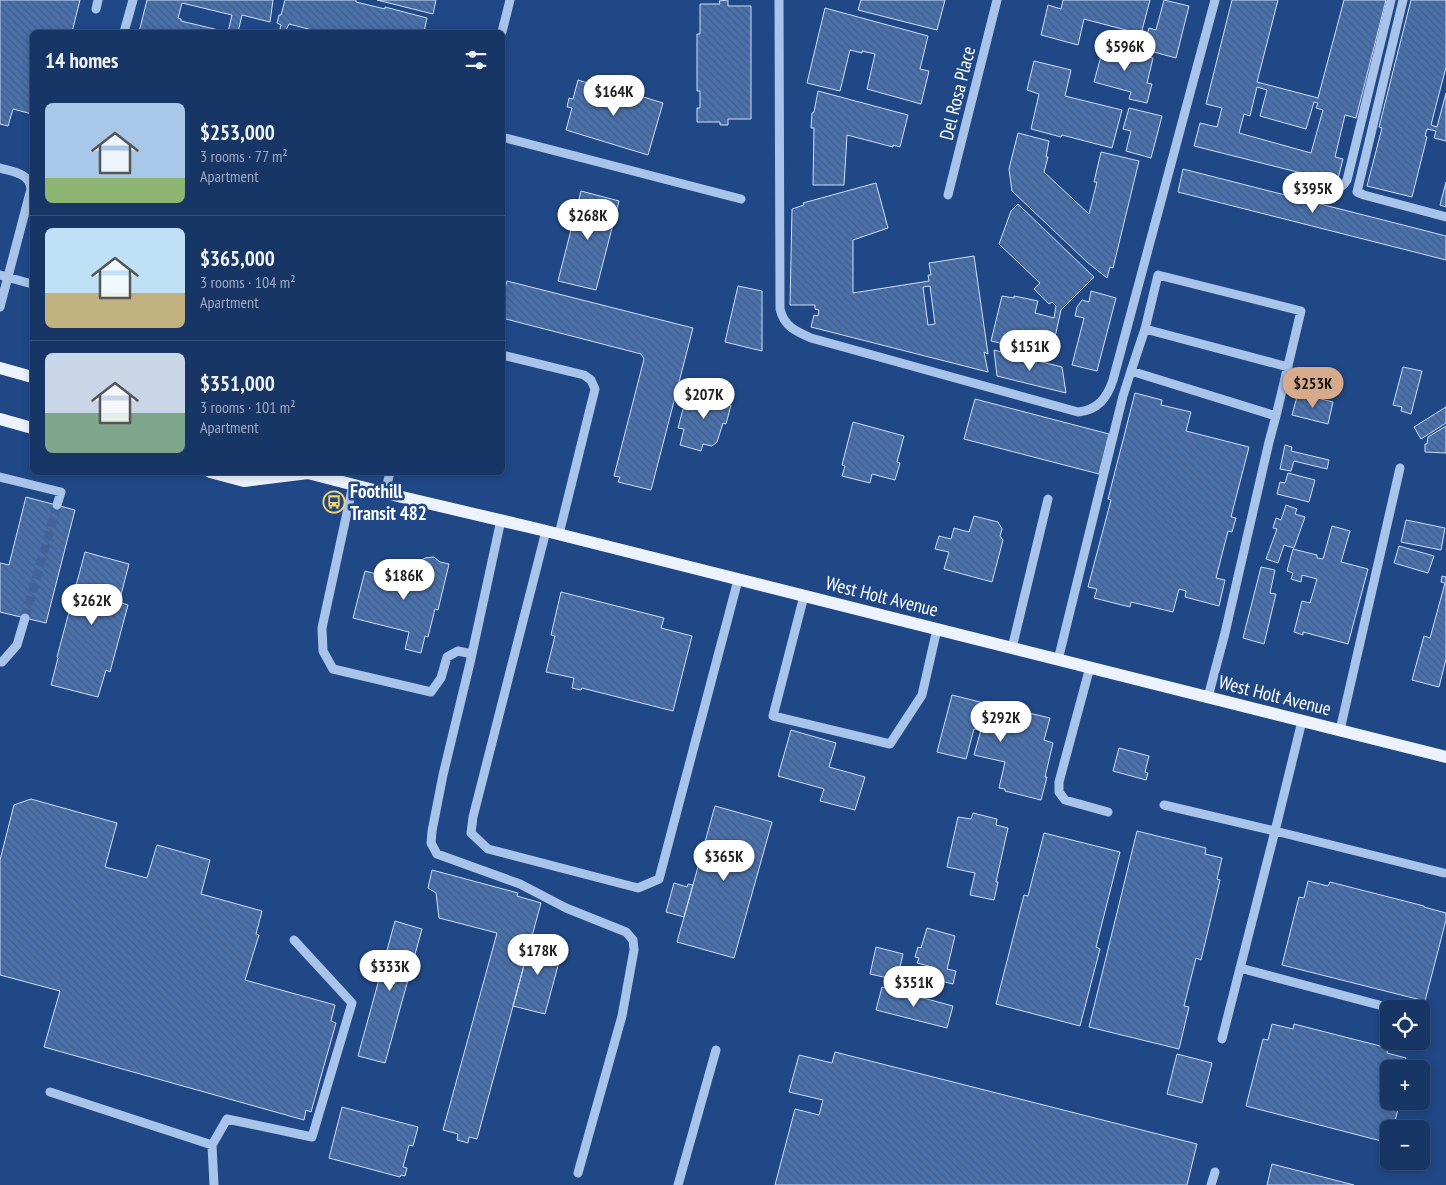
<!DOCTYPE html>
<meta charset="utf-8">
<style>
body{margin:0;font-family:"PT Sans Narrow",sans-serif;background:#213e6b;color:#f1f3f6;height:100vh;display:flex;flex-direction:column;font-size:19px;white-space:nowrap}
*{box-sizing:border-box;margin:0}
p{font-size:16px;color:#9fabbf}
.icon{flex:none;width:28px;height:28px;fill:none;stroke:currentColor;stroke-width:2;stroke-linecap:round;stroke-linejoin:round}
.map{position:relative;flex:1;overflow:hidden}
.panel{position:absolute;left:30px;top:30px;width:475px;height:445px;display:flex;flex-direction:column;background:#183665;border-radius:8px;box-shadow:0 2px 8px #0003,0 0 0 1px #365079}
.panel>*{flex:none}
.controls{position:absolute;left:1380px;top:1000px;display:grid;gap:10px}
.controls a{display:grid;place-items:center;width:50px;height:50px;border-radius:8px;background:#183665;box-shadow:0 2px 8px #0003,0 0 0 1px #365079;font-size:25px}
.price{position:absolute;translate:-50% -42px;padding:0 11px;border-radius:18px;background:#fff;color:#222;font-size:16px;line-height:32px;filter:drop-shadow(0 1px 2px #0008)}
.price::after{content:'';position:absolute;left:50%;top:30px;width:15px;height:11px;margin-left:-8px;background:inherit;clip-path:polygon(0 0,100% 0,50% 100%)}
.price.active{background:#d6ab8b;color:#111}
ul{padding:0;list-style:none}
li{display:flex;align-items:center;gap:15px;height:125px;padding:0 15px}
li+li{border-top:1px solid #365079}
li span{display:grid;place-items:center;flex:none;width:140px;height:100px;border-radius:8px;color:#555}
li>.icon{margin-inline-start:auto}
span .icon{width:60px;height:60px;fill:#fffc;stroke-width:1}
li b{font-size:21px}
h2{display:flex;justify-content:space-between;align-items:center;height:60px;padding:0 15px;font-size:21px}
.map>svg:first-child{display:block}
.building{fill:url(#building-back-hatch);stroke:#cedff8;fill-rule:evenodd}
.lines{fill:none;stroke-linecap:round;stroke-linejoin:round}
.minor-tunnel{stroke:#416399;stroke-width:9;stroke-dasharray:9 4.5;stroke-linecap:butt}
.minor{stroke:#a9c4ea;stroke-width:9}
.major{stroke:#edf3fe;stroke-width:12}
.labels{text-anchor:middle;stroke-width:5;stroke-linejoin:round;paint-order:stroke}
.street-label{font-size:19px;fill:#fff;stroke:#204887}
.poi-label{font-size:19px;font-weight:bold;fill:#fff;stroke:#204887;text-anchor:start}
</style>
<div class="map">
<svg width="1446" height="1185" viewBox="0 0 1446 1185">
<defs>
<pattern id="building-back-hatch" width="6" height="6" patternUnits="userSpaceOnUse" patternTransform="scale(1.25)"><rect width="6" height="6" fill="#4871af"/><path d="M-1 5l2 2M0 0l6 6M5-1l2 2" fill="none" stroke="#4a5d79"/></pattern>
</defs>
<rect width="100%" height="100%" fill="#204887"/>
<path class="building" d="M0,0H80L72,32H32V114L13,109L8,126L0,124Z
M147,0H273L270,22L242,15L238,32H228L232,15L182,3L178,18L181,19V21L227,32H139Z
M285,0H356V2L385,9V7L427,18L424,32H320L289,24L285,32H279L281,25L277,23L279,15H281Z
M377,0H436L433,14Z
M728,0V6H751V119H728V125H720V122H697V108H700V91H697V34H700V4H720L719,1Z
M861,0H945L937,30L858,10Z
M1063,0H1150L1141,34L1084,19L1078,45L1041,35L1048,5L1061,9Z
M1164,0L1189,6L1176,58L1143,49L1149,28L1156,30Z
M1232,0H1278L1257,82L1318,98L1344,0H1386L1356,118L1345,115L1335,157L1343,159L1337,182L1194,146L1200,123L1217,127L1222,108L1206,104ZM1257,87L1267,90L1260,116L1306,129L1314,102L1318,103L1316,108L1323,110L1311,153L1239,133L1244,114L1250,116Z
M1411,0H1446V67L1431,125L1437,127L1446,93V141L1434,138L1436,131L1427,129L1425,136L1427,137L1412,197L1367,186L1382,128L1379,127Z
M825,8L928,36L920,69L929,71L921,104L867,89L875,54L862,51V53L850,50L840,91L807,83Z
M1104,45L1153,58L1147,83L1152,84L1147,103L1129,99L1131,92L1094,82Z
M1034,61L1071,70L1065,96L1122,110L1112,148L1062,135L1061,137L1031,129L1039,94L1027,90Z
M578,80L607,89L608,86L663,103L648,155L566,130L572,108L567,107L569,98L573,99Z
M818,91L908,115L900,147L893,145V147L847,135L844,185H813L814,128H811L812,113L814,112Z
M1129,108L1162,116L1151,158L1126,151L1131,131L1123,129Z
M1018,133L1049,141L1046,157H1048L1044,172L1089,214L1097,182H1094L1101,152L1139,161L1113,268L1110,267L1107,278L1087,262L1012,191L1009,169Z
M1183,169L1446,236V260L1178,192Z
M1446,182V207L1440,205Z
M876,183L888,228L853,240V293L929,281L928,275H931L929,263L974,256L988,354L984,352L988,372L811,327L814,315L818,316L819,310L815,309V305H790L792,209L804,205L803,203ZM930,286L935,324L928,325L923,287Z
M581,191L619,201L596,290L558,281Z
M1018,204L1094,277L1061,310L1051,355L991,341L1002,296L1014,298V296L1038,301L1035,313L1054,318L1056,306L1052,302L1049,304L1034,289L1040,283L999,244L1011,211Z
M507,281L693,328L651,490L618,482L620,477L614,476L644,359L641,354L502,318V299Z
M738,286L762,291V351L725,342Z
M1091,291L1116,298L1097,371L1072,365L1084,318L1075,316L1077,307L1082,300L1089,302Z
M994,350L1062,367L1066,393L997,376Z
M1403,367L1422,371L1411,414L1401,411L1402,407L1393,405Z
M710,391L730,396L728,404L731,405L726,424L723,423L717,442L712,446L703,444L701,451L680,445L684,429L678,428L683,409L689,410L693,394L708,398Z
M1135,393L1162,400L1161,405L1191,412L1186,431L1249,447L1231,517L1236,518L1232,532L1228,531L1216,578L1225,580L1219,606L1185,597L1186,591L1179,589L1173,612L1131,602L1130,607L1094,598L1097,589L1088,587L1111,500L1108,499Z
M1298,393L1333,402L1328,424L1292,415Z
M975,399L1109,434L1099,474L964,439Z
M1446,407V423L1421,439L1414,427Z
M853,422L904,436L897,462L900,463L895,480L872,474L870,483L842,476L845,466L842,465Z
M1446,426V453L1425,452V444H1427L1428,437Z
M1285,445L1292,447L1291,451L1329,460L1327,469L1294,461L1291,471L1280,469Z
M1288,473L1315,480L1309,502L1277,494L1280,482L1285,483Z
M26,497L75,510L46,623L0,612V563L9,565Z
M1286,505L1297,509L1295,514L1305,517L1294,548L1284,545L1278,563L1266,559L1277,529L1273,528L1276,518L1281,520Z
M974,516L998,522L1002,529L1000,536L1003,540L992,582L944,569L949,552L935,549L939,536L951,539L954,528L969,532Z
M1406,520L1445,528L1441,550L1401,542Z
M1332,526L1350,531L1341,562L1368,569L1348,644L1303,632V635L1294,632L1302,601L1310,603L1317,579L1302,575L1301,582L1291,579L1293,573L1287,571L1293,549L1317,555V558L1323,559Z
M1399,546L1434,556L1428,573L1394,563Z
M85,552L129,564L119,602L128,605L110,672L106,670L98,697L51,685L58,658L57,657Z
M434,557L440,562L449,564L438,610L435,609L428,637L425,636L421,653L405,649L409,632L353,618L365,571L411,583L416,564L425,558Z
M1261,567L1275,570L1270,593L1276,594L1264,644L1243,638Z
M1442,576L1446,577V659L1439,687L1412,680L1424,636L1430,638L1445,583L1441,582Z
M561,592L664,618L661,628L692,636L673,711L582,688L581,690L572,688L574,678L546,672L555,636L551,635Z
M952,695L984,703V705L995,707L998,705L1007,708L1009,711L1024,717L1025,712L1050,718L1044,740L1053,743L1045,777H1047L1041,800L1005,791V789L999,788L1005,762L974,755L981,730L974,729L966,759L937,752Z
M791,730L836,743L829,767L865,777L855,810L820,801L824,789L778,776Z
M1119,748L1149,756L1145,772L1148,773L1146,780L1113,771Z
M31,799L117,823L105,867L147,878L157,845L210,860L201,894L262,911L256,934L259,935L245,980L335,1005L331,1021L336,1023L311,1112L306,1110L304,1120L44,1047L60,991L0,975V860L14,805Z
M715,806L772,822L734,958L677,942Z
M973,813L997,819L996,825L1008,828L996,882H998L994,900L970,895L975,873L947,867L958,817L971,819Z
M1137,831L1206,848L1205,854L1222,858L1217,879L1220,880L1201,960L1196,958L1184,1006L1189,1007L1179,1049L1089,1027Z
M1044,833L1120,852L1096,947L1100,949L1080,1026L996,1004L1024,895L1028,896Z
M432,870L518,893L517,896L541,903L477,1139L469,1137L468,1143L457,1140L458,1134L443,1130L497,933L439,918L436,893L428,888Z
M1308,881L1328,886L1330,882L1424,906V907L1446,913V920L1425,1001L1282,965L1299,897L1304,898Z
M674,883L687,887L688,884L693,885L684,917L666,912Z
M395,921L422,929L385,1063L358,1056Z
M927,928L955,936L947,969L956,971L953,984L926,977L929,966L917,963L919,958L915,957L918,947L921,948Z
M531,939L563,947L545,1014L513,1006Z
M876,947L903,954L897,980L870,974Z
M882,987L953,1006L947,1028L876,1010Z
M1272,1024L1293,1029L1294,1024L1388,1048L1387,1053L1406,1058L1403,1069H1389V1101H1400L1393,1129H1389V1143L1246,1106L1263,1039L1268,1040Z
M835,1052L1197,1144L1187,1185H775L795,1109L819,1115L823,1100L789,1092L799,1055L832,1063Z
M1177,1054L1212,1063L1202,1103L1167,1094Z
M342,1107L418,1127L413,1146L409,1145L403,1167L407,1168L405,1176L401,1175L400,1177L329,1158Z
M1272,1164L1354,1185H1267Z"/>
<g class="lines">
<path class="minor-tunnel" d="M25,618L57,505"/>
<path class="minor" d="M779,0L780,309C784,326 795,331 811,338L1078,412C1098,410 1107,398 1113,380L1215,0
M1403,0L1357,192L1364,195L1446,217
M96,9L98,0
M124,32L133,0
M502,32L510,0
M502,137L741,199
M0,168C13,172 30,173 31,189L0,307
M1307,186C1323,190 1337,197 1347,180L1391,0
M948,195L997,0
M0,275L32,284
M1145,329L1158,275L1301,311L1276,416
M502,355L584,375L591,380L595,389L559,534
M1131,371L1145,329L1288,367
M0,477L61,492L57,505
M353,485L322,628L323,651L333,669L431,692L441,678L447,657L458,651L472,654
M385,493L390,472
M501,520L470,663L443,775L432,831L431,843L437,854L520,884L566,908L626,932L633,940L634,950L622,1016L578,1173
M546,531L473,817L471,833L488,849L638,888L659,879L738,580
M804,596L773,716L890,744L922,695L937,629
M1012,648L1048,499
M1058,660L1123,396L1131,371L1276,416L1269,442L1225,633L1208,697
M0,662H2L17,645L25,618
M1090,667L1059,782V792L1065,800L1108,812
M1302,721L1275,831L1444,873
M1340,730L1400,468
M1164,805L1275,831L1222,1039
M1240,968L1394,1009
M50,1092L212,1145
M214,1185L212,1145L227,1119L312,1137L352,1003L294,940
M678,1185L716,1050
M1211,1185L1215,1172"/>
<path class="major" d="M0,368L32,377
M0,419L32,428
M210,472L244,481L308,473L385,493L546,531L1446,757"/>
</g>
<defs>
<g id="bus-ring" transform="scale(1.125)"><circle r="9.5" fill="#204887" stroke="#f8d569" stroke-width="1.5"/><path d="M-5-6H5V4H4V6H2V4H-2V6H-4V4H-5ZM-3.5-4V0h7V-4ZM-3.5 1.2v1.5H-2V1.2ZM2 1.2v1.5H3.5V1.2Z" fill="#f8d569"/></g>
</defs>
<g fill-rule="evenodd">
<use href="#bus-ring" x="334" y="502"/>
</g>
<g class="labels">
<g class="street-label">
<text transform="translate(957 93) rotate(-76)" y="7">Del Rosa Place</text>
<text transform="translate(882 596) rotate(14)" y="7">West Holt Avenue</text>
<text transform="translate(1275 695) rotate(14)" y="7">West Holt Avenue</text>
</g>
<g class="poi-label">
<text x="350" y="498">Foothill<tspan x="350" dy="22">Transit 482</tspan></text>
</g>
</g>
</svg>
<div class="controls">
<a><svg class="icon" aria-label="locate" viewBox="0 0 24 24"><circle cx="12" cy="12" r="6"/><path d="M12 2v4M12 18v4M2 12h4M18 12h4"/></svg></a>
<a>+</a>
<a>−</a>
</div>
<b class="price" style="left:1125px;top:72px">$596K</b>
<b class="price" style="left:614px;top:117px">$164K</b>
<b class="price" style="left:1313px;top:214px">$395K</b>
<b class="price" style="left:588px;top:241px">$268K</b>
<b class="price" style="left:1030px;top:372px">$151K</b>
<b class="price active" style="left:1313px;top:409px">$253K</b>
<b class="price" style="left:704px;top:420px">$207K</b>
<b class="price" style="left:404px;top:601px">$186K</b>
<b class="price" style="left:92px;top:626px">$262K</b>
<b class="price" style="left:1001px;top:743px">$292K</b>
<b class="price" style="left:724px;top:882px">$365K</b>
<b class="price" style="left:538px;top:976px">$178K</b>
<b class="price" style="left:390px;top:992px">$333K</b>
<b class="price" style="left:914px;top:1008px">$351K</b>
<section class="panel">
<h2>14 homes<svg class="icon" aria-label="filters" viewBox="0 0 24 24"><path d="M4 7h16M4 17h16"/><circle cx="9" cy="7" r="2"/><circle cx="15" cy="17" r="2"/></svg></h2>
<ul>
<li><span style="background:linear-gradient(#a9c7e8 75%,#8fb573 0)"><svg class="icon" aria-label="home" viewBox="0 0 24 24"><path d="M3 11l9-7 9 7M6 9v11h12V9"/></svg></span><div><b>$253,000</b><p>3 rooms · 77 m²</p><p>Apartment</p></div></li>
<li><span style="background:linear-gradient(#bfe0f5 65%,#c2b280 0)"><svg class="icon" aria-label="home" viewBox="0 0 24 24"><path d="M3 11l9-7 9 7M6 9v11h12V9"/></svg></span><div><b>$365,000</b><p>3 rooms · 104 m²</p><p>Apartment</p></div></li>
<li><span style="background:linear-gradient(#c9d6e8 60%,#7fa58c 0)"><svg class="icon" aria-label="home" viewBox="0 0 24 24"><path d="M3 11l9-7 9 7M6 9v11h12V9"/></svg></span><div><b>$351,000</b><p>3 rooms · 101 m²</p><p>Apartment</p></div></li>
</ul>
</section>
</div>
